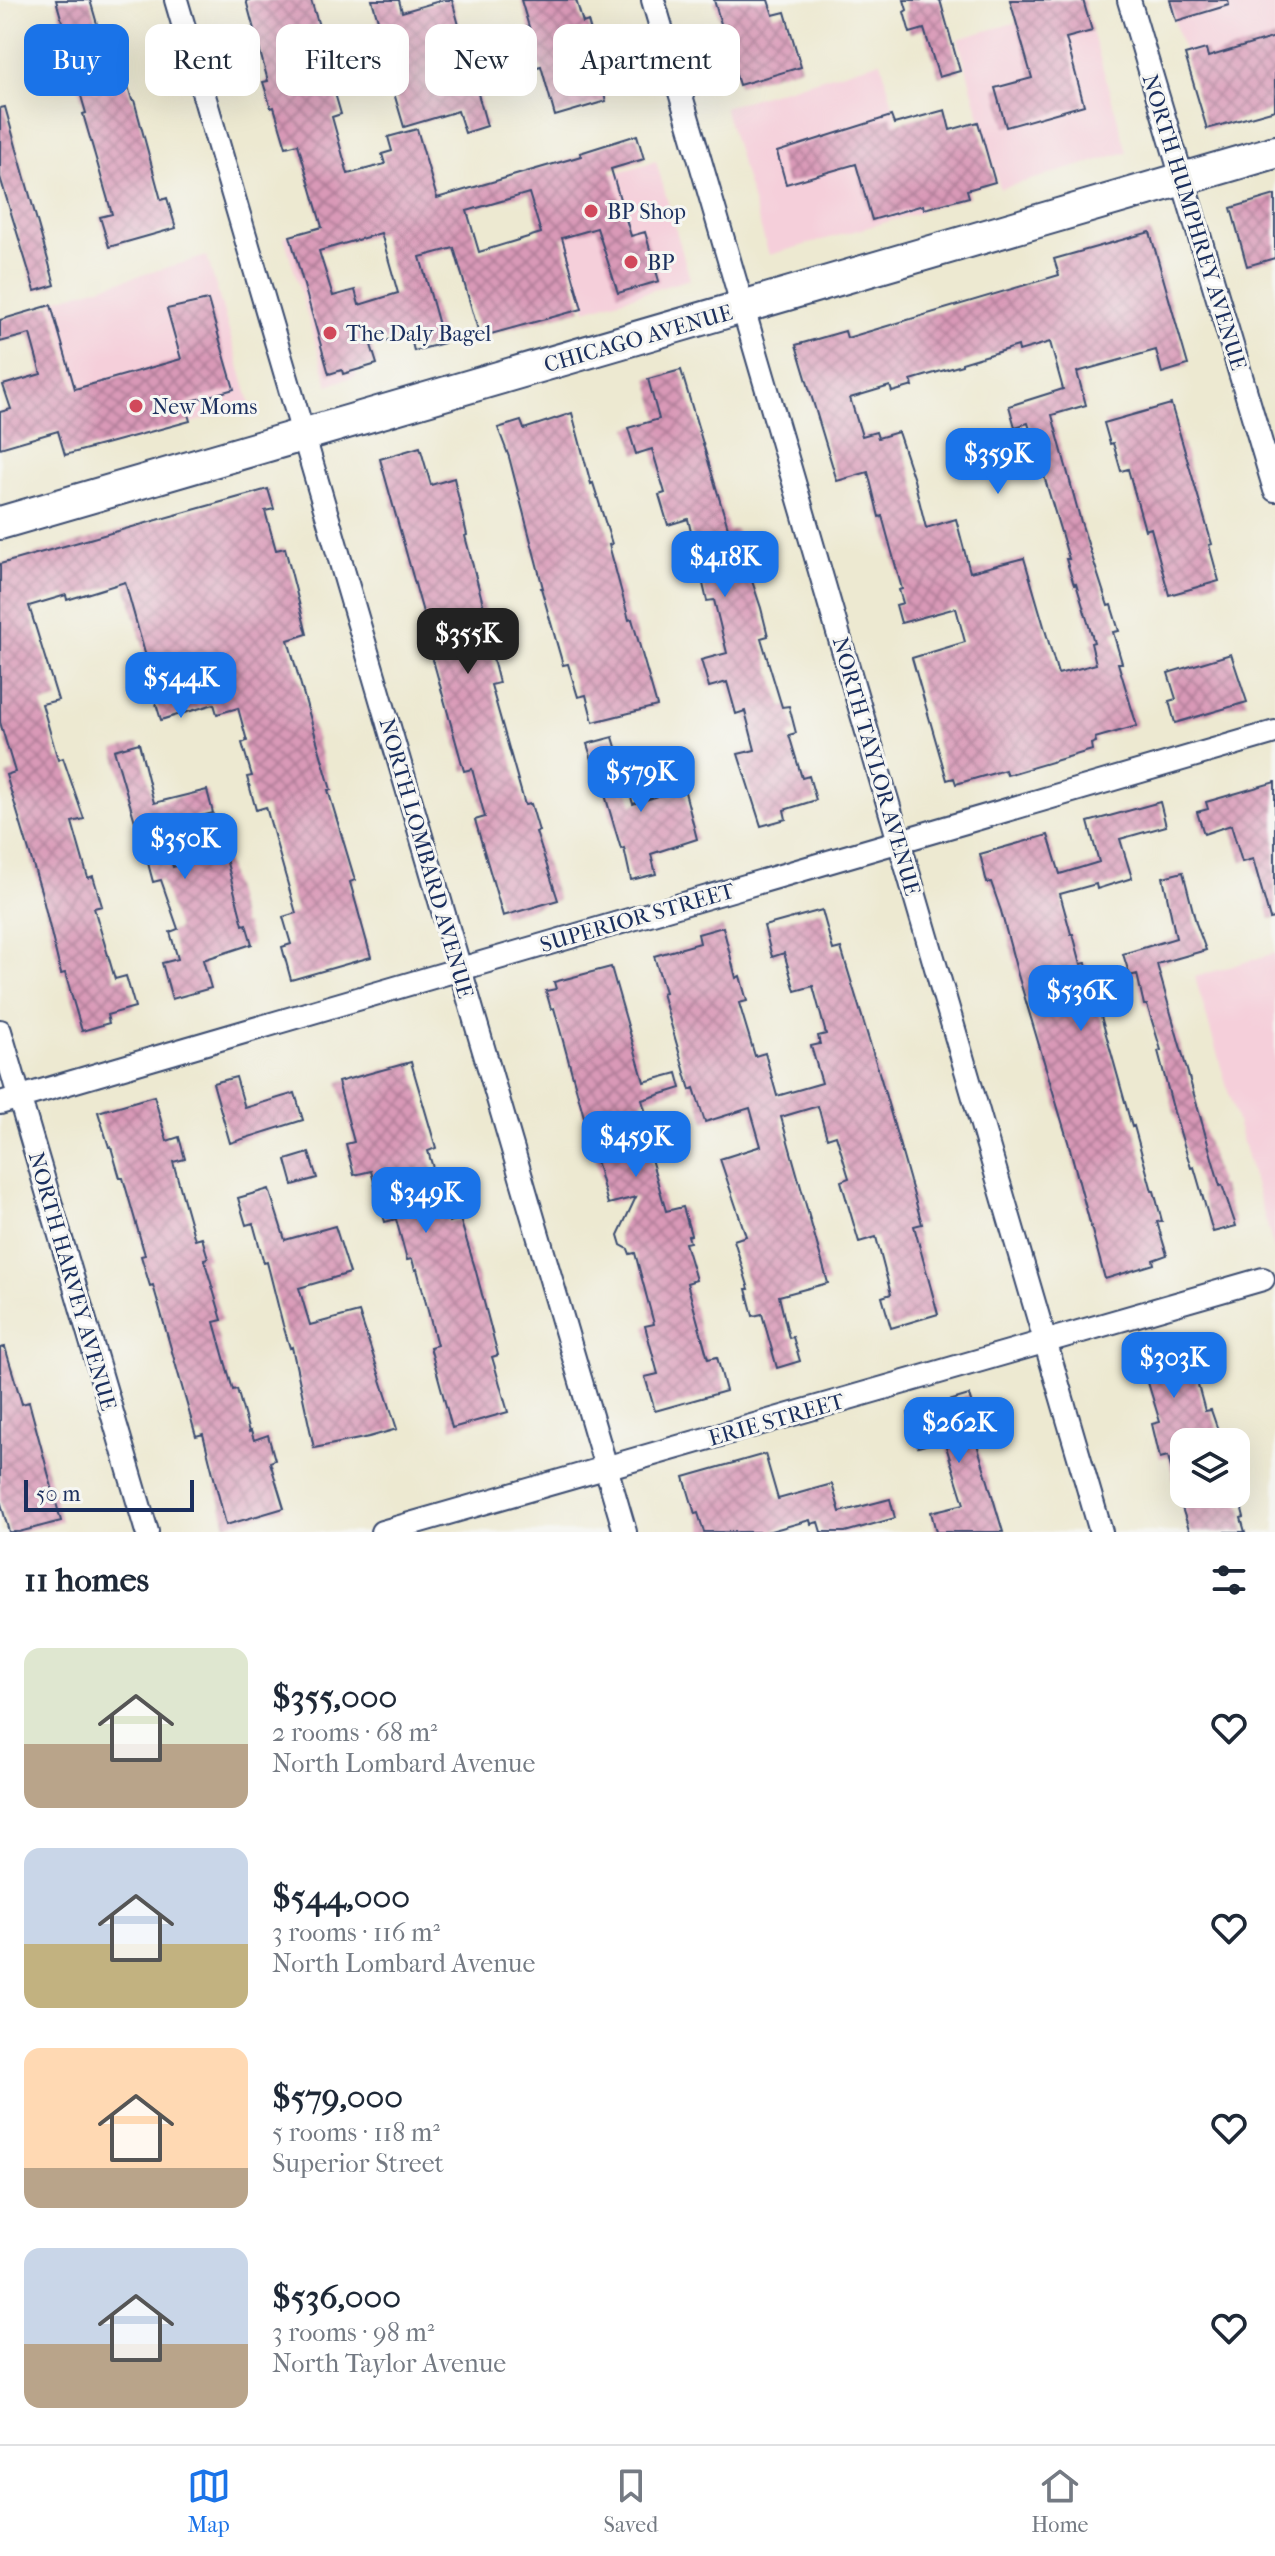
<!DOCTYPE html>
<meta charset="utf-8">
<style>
body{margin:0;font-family:"IM FELL French Canon",serif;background:#f2f2f3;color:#1f2937;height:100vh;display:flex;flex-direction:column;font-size:30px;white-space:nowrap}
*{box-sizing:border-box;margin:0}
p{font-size:26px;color:#747a83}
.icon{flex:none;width:44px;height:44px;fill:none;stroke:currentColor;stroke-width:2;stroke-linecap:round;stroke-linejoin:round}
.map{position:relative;height:1532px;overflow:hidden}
.side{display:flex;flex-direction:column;background:#fff;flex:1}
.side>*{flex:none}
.top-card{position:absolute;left:24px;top:24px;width:800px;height:72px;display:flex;gap:16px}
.controls{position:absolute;left:1170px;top:1428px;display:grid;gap:16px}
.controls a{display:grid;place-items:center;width:80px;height:80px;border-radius:16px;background:#fff;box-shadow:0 8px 32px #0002;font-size:40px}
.scale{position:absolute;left:24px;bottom:20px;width:170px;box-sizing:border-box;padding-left:8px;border:4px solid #1b2f5e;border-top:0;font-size:22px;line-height:28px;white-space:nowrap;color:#1b2f5e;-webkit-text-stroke:6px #f6f6f2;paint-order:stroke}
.price{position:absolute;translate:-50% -68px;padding:0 18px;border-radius:16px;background:#1a73e8;color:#fff;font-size:26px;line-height:52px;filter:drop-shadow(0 2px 4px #0008)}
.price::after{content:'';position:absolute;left:50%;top:48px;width:24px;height:18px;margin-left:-12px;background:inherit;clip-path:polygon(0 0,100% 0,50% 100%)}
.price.active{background:#222;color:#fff}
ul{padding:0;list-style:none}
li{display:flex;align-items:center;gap:24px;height:200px;padding:0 24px}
li span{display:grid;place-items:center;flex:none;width:224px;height:160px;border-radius:16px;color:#555}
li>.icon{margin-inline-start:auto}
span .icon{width:96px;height:96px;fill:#fffc;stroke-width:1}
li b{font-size:34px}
h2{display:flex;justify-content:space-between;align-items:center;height:96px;padding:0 24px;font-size:34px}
.tag{padding:0 28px;border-radius:16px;background:#fff;box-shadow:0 8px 32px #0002;font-size:28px;line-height:72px}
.tag.active{background:#1a73e8;color:#fff}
.tab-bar{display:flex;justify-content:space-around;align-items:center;height:112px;border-top:2px solid #e0e1e3;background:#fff;font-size:22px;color:#747a83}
.tab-bar a{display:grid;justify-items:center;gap:4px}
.tab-bar .active{color:#1a73e8}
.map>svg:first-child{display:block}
.built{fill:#f5cfda}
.building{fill:url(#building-cross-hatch);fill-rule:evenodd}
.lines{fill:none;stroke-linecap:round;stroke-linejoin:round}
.minor-casing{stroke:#3a4b6f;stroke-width:26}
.secondary-casing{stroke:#3a4b6f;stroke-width:36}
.minor{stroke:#fff;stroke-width:22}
.secondary{stroke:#fff;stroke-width:32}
.poi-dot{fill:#d1495b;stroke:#f6f6f2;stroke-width:3}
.labels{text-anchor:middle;stroke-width:6;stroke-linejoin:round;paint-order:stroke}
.poi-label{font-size:22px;fill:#1b2f5e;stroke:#f6f6f2;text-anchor:start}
.street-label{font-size:22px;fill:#1b2f5e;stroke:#f6f6f2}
</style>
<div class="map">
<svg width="1275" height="1532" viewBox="0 0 1275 1532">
<defs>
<pattern id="building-cross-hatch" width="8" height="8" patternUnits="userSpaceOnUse" patternTransform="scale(2)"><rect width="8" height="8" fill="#d999b7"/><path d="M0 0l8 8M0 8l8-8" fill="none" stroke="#af7d98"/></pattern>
</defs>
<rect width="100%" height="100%" fill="#f6f6f2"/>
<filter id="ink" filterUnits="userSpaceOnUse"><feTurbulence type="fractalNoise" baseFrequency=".0125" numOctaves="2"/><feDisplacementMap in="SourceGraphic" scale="16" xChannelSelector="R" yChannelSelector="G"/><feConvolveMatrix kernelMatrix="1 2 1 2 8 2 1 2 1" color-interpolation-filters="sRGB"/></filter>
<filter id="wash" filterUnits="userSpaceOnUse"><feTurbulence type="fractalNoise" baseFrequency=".006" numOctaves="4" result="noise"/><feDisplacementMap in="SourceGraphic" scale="32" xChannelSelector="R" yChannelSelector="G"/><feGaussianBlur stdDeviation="1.8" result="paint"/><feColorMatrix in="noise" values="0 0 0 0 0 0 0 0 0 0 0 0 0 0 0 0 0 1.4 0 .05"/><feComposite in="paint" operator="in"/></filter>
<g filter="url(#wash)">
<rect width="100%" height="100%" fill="#ede9d1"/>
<path class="built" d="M1168,0H1275V110L1207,129Z
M1084,3L1127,152L1000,189L958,39Z
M881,61L922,212L769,255L724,107Z
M656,161L690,279L586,310L550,192Z
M313,229L357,376L328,385L284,236Z
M207,256L251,406L95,450L51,301Z
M1275,953V1253L1195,977Z"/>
<g id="blocks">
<path class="building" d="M56,0H90L106,55L118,51L132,100H134L161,200L167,198L176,228L109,247L100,217L112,214L83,114L86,113L72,65L74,64Z
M246,0H311L338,88L334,90L341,114L332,117L348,174L385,164L382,154L392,151L388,137L417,129L437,198L581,156L580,153L637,135L644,159L611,169L631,236L645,232L659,281L618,293L597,228L562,238L582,309L480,337L454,248L420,257L444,343L414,351L410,334L371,345L377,364L343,374L342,370L329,374L290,236L322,227L298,144L286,147L274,107L271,108L263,82L268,81ZM529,193L541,233L479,252L467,211ZM381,233L398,293L359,305L355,290L333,296L319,251Z
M372,0H399L402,12L443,0H452L487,126L465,133L458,111L404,127L391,83L396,81Z
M521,0H576L583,23L588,21L596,50L591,51L606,101L555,116L541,66L529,69L521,41L532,37Z
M714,0H768L773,15L785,12L801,67L739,85Z
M904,0H940L960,71L939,77L924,29L910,33L904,12L907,10Z
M1010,0H1083L1092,31L1066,38L1084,105L1006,127L995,88L1032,78Z
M1170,0H1228L1229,5L1176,21Z
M1275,37V110L1207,129L1185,55L1206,49L1208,57Z
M5,107L55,285L35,291L0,177V108Z
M945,110L950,130L978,122L995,182L967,190L969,197L924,209L923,205L872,220L856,164L786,184L777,152L891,116L894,124Z
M1275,195V258L1247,266L1231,208Z
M1150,232L1188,365L1162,373L1156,350L1077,372L1086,405L1052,415L1081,522L1108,606L1111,605L1119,631L1113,632L1122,663H1118L1137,726L1095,738L1096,742L1091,744L1092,750L1007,775L1005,770L956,784L954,778L947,780L912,658L965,642L956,608L901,623L896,605L903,603L899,590L902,589L882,516L879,517L868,472L837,481L796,345L845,331L847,338L1059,275L1054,259ZM1050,342L1063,389L1009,406L1015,427L1028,423L1069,559H1066L1074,585L1076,584L1094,642L1091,643L1096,664L1058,674L1024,558L970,572L956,519L926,528L914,480L898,432L878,438L876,432L862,436L850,398L890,386L892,392L913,386L911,380L962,365V363L1018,346L1019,351Z
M208,300L234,389L185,403L190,421L65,455L58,431L0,448V412L11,409L3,385L41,374L30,334L0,342V320L51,305L75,389L181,359L167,309Z
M681,370L729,531L736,529L746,573L749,572L761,608L768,636L761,638L782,707L789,706L796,733L789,735L802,778L809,776L816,800L784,810L786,819L761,826L738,754L755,750L745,711L736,714L727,682L709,687L701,660L727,653L714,600L707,601L688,519L668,525L659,495L665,493L652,449L636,454L628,428L659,419L648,379Z
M1171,404L1212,544L1209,545L1219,581L1169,595L1151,528L1145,530L1128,469L1121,471L1113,443L1110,444L1104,423Z
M572,413L591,484L593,483L612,544L609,545L629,620L632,619L657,706L593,722L586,695L578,697L568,664L563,665L541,588H543L509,457L498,428L521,421L524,429Z
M420,447L431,485L454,478L467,535L465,536L490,630L486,631L499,683L491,685L525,805L531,804L539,831L536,832L558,900L503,916L475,820L485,817L472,769L464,771L421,617L424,616L380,459Z
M268,489L274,509L265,511L276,550L285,548L307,634L288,640L331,790H328L355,880L350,882L371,957L291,980L282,947L291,944L283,917L296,913L266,807L256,810L247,777L252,776L242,743L247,741L238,708L217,714L214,704L161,720L154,697L157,696L125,582L67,600L66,595L29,606L58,700L42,704L58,760L63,758L84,819L72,822L88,878L93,876L102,906L94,908L115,979L126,976L135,1007L107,1015L109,1023L82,1031L65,973L61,974L41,891L6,775L15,772L0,722V564Z
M1231,654L1247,702L1175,723L1169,701L1176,699L1168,673Z
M613,737L633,804L684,788L697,839L651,854L656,874L631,880L624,848L621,849L597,768L595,769L587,744Z
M139,743L154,803L207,790L213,813L161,826L173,867L224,851L243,925L246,924L252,944L203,960L211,988L172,999L162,963L178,959L170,932L178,929L161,880L153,882L138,825H136L114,750Z
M1275,782V918L1270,919L1253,859L1242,862L1231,825L1204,834L1197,812L1208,809L1206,802Z
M1160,802L1166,826L1120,839L1132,878L1097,889L1096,884L1060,894L1071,934H1073L1081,964L1086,963L1132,1127L1134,1126L1152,1191H1154L1162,1221L1157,1222L1167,1255L1153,1260L1154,1264L1105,1279L1069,1145L1018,975L1001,911L991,882L987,883L980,854L1048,835L1060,874L1099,862L1088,822Z
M1183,872L1196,923L1206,950L1157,964L1158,968L1220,1186L1222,1185L1236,1226L1213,1232L1194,1167L1191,1168L1174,1112L1158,1051L1161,1050L1147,1005H1144L1137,974L1130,976L1123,954L1176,938L1163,877Z
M822,910L833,950L841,948L881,1079L922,1224L914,1226L938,1314L891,1328L882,1297L891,1294L876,1237L859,1242L841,1181L849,1178L836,1135L827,1138L818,1106L781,1117L828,1283L779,1296L789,1338L793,1337L800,1361L777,1368L762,1314L753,1316L746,1289H749L734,1240L746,1236L720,1159L761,1146L750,1108L705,1122L694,1088L690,1090L662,993L665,992L654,956L700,943L698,934L723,927L736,978L740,976L747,1001L739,1003L755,1056L765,1053L777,1096L822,1083L811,1046L820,1044L818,1036L826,1034L813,986L795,991L784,953L772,957L764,926Z
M611,967L644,1082L677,1073L681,1088L642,1100L653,1136L645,1138L666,1211L683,1207L691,1235L688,1236L690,1242L685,1243L696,1280L687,1283L708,1359L717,1357L726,1391L655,1411L645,1377L658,1374L645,1326L654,1324L635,1253L630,1254L628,1249L621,1245L618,1235L636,1197L608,1204L554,1008L551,1009L546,991L556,989L554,982Z
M411,1062L436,1148L428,1151L449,1222L460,1219L475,1268L498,1355L492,1357L508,1412L452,1428L430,1347L437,1345L417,1269L415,1270L412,1259L407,1260L396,1219L385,1222L371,1171L354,1175L346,1144L354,1142L338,1082Z
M236,1077L245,1108L295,1093L303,1120L230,1143L213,1083Z
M154,1096L167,1141L179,1137L185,1159L173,1162L195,1240L202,1238L208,1258L204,1259L222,1320L214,1322L233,1390L237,1389L249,1432L251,1431L254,1440L268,1435L275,1460L270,1462L284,1508L226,1525L203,1434L196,1436L153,1285L150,1286L141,1256L145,1255L123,1178H120L111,1147H109L98,1112Z
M309,1153L317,1178L293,1185L286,1160Z
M269,1189L285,1240L335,1226L350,1273L299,1288L310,1325L359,1312L397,1429L369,1437L314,1448L292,1347L290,1348L283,1325L267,1262L264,1263L253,1223L246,1225L238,1198Z
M1177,1335L1180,1344L1186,1341L1205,1411L1211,1410L1222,1442H1184V1491L1177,1492L1168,1456L1160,1458L1152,1424L1160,1422L1146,1376L1135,1379L1126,1349Z
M5,1347L22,1404L29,1402L61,1521L19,1532H9L0,1500V1348Z
M969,1395L979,1429L973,1431L1003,1532H936L931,1512L964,1504L944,1440L918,1447L908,1413Z
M765,1454L778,1499L832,1484L840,1512L890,1499L895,1518L845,1532H821L818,1522L811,1524L810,1520L767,1532H704L698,1513L695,1514L684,1477Z
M1208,1494H1238L1244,1517L1241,1518L1245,1532H1190L1180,1502Z"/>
</g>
</g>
<g filter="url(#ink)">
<use href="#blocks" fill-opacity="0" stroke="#3a4b6f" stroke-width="2"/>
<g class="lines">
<g class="minor-casing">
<path id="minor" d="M176,0L625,1532
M653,0L1101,1532
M1129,0L1275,490
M0,1031L147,1532
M0,1103L1275,732
M382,1532L1263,1279"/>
</g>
<g class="secondary-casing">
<path id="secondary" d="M0,523L1275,152"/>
</g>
<use href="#minor" class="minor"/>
<use href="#secondary" class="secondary"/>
</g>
</g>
<g class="poi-dot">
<circle cx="591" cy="211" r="8"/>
<circle cx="631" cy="262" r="8"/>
<circle cx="330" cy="333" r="8"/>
<circle cx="136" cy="406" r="8"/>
</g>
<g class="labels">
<g class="poi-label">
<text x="607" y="219">BP Shop</text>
<text x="647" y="270">BP</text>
<text x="346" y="341">The Daly Bagel</text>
<text x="152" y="414">New Moms</text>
</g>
<g class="street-label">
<text transform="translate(1195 222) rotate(73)" y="8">NORTH HUMPHREY AVENUE</text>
<text transform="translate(638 338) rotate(-16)" y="8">CHICAGO AVENUE</text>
<text transform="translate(877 766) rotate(74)" y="8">NORTH TAYLOR AVENUE</text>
<text transform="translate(427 858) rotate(74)" y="8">NORTH LOMBARD AVENUE</text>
<text transform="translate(637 917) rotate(-16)" y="8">SUPERIOR STREET</text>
<text transform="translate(73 1281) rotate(74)" y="8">NORTH HARVEY AVENUE</text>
<text transform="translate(776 1419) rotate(-16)" y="8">ERIE STREET</text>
</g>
</g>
</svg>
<div class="controls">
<a><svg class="icon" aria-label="layers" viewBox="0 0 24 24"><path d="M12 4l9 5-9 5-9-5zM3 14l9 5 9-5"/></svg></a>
</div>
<div class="scale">50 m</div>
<b class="price" style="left:998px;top:496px">$359K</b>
<b class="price" style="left:725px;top:599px">$418K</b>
<b class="price active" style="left:468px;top:676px">$355K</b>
<b class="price" style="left:181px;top:720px">$544K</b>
<b class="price" style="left:641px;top:814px">$579K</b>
<b class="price" style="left:185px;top:881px">$350K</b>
<b class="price" style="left:1081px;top:1033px">$536K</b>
<b class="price" style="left:636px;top:1179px">$459K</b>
<b class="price" style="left:426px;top:1235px">$349K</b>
<b class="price" style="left:1174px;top:1400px">$303K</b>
<b class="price" style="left:959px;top:1465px">$262K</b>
<div class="top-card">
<a class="tag active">Buy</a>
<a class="tag">Rent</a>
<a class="tag">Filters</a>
<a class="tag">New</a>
<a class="tag">Apartment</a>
</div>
</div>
<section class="side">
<h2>11 homes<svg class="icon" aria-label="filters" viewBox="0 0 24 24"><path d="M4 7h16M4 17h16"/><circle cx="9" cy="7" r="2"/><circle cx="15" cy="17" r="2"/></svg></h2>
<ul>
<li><span style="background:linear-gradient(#dfe7d0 60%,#b9a48a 0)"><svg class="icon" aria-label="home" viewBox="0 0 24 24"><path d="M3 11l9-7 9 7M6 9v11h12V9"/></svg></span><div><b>$355,000</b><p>2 rooms · 68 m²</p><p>North Lombard Avenue</p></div><svg class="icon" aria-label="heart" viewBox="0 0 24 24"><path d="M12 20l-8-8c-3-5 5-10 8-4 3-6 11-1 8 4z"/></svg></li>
<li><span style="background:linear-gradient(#c9d6e8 60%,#c2b280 0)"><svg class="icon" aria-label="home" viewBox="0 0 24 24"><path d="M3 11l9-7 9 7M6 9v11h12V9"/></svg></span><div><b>$544,000</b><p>3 rooms · 116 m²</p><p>North Lombard Avenue</p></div><svg class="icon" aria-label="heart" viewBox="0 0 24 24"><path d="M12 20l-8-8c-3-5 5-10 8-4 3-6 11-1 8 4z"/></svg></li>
<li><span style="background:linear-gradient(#ffd9b3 75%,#b9a48a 0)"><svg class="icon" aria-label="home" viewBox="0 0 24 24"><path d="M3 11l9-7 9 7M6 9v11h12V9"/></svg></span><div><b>$579,000</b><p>5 rooms · 118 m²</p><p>Superior Street</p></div><svg class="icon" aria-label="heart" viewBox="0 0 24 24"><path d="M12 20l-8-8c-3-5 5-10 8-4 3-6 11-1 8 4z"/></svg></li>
<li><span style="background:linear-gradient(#c9d6e8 60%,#b9a48a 0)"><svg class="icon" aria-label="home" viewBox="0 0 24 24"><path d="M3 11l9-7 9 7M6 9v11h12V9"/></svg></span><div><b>$536,000</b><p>3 rooms · 98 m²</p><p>North Taylor Avenue</p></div><svg class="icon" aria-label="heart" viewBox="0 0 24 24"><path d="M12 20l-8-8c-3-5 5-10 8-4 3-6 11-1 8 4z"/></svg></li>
</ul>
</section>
<nav class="tab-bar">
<a class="active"><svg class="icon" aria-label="map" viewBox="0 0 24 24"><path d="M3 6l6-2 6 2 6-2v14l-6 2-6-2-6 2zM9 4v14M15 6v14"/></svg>Map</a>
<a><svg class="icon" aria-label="saved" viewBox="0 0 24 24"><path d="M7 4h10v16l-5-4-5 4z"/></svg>Saved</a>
<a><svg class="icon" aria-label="home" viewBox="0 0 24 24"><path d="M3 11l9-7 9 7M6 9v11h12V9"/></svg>Home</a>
</nav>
